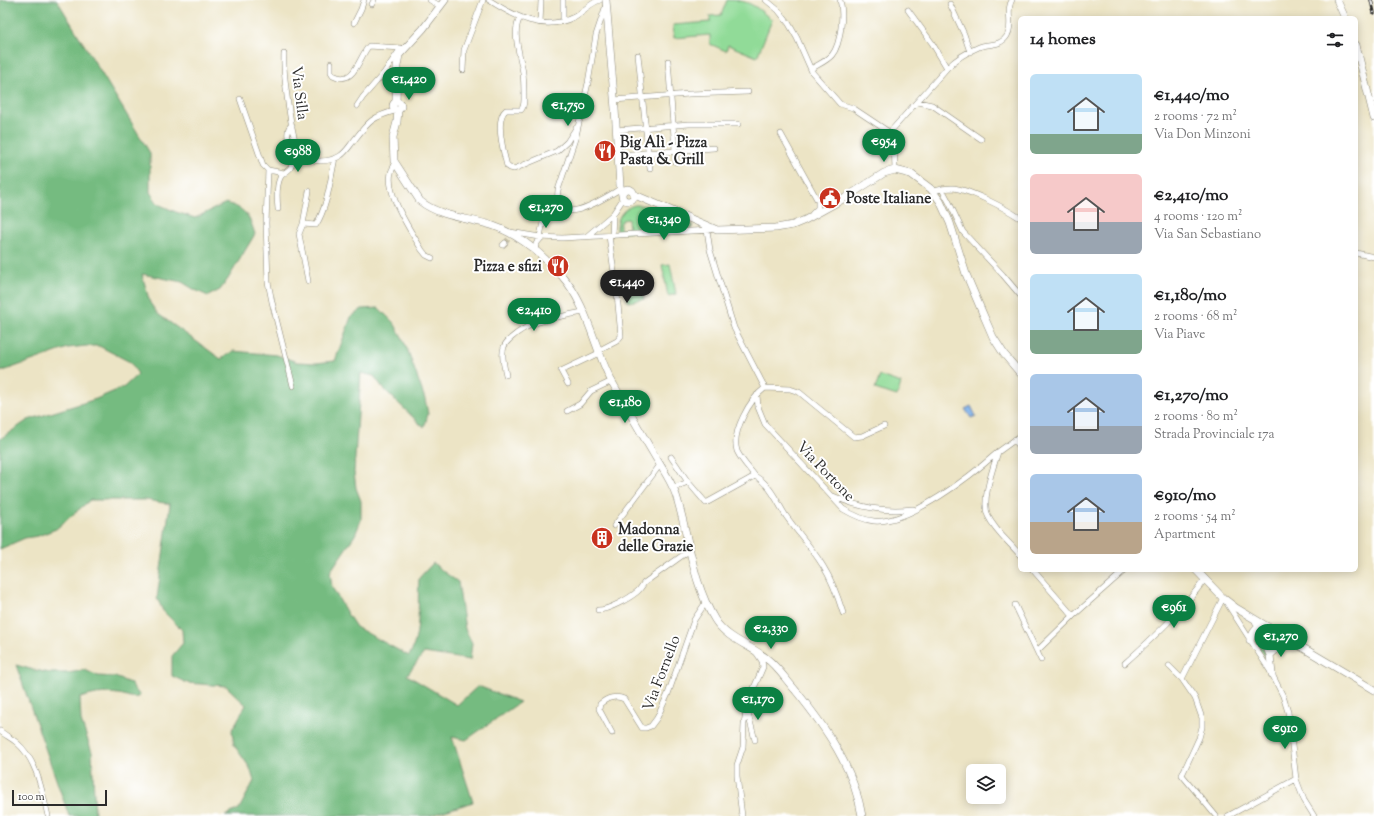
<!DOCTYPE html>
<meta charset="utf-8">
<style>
body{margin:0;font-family:"Sorts Mill Goudy",serif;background:#f6f6f6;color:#202124;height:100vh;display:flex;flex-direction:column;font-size:15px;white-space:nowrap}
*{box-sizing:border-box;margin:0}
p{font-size:13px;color:#757577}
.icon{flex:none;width:22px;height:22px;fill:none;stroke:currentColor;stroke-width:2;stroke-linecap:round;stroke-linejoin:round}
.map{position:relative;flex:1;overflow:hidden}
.details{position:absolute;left:1018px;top:16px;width:340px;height:556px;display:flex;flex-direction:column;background:#fff;border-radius:6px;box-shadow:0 2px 10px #0003}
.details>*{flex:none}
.fabs{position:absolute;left:966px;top:764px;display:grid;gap:8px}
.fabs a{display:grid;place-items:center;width:40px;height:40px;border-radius:6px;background:#fff;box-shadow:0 2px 10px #0003;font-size:20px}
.scale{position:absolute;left:12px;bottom:10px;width:95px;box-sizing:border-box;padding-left:4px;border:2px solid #2b2b2b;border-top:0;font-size:11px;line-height:14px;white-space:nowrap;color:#2b2b2b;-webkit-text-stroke:3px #fff;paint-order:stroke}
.price{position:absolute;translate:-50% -34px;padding:0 9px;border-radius:14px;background:#0b8043;color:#fff;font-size:13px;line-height:26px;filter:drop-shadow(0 1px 2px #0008)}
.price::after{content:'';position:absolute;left:50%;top:24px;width:12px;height:9px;margin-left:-6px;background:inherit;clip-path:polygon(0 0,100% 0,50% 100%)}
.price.active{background:#222;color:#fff}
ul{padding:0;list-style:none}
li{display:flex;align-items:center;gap:12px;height:100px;padding:0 12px}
li span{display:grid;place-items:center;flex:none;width:112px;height:80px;border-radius:6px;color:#555}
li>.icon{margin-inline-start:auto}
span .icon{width:48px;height:48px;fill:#fffc;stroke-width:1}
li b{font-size:17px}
h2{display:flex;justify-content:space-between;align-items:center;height:48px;padding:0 12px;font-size:17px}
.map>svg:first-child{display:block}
.green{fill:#91db98;stroke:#5e8362;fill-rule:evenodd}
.forest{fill:#74bb80;stroke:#507356}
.water{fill:#7bafe8;stroke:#536d8a}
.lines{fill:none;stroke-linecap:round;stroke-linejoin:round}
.street-tunnel{stroke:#c5bfa6;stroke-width:5;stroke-dasharray:5 2.5;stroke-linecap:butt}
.street-casing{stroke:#8c8878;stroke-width:6}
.secondary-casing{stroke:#8c8878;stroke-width:8}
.street{stroke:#fff;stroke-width:5}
.secondary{stroke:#fff;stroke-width:7}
.rail-casing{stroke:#2b2b2b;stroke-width:3.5}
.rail{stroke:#fff;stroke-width:2;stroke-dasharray:6;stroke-linecap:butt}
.labels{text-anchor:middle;stroke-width:4;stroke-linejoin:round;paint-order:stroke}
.street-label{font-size:15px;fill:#2b2b2b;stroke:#fff}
.poi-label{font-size:15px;font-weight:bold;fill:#2b2b2b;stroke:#fff;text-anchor:start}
</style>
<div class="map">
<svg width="1374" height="816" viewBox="0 0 1374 816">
<rect width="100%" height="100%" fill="#fff"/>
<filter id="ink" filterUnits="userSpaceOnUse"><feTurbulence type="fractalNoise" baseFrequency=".025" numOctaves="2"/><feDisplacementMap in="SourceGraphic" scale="8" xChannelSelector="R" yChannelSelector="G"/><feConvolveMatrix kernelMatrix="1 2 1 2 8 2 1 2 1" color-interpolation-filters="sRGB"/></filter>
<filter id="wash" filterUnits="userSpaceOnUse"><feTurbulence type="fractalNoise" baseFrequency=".012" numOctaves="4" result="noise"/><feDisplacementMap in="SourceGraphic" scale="16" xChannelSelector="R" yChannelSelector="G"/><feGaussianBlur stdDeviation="0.9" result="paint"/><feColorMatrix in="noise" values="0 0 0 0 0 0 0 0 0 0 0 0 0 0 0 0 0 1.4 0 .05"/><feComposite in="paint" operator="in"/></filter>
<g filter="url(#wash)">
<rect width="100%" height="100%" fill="#ece4c5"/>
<path class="green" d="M727,0C750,0 755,6 772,20L757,57L728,45L726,51L710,44V35L674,38L673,25L710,22V16L721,15Z
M635,205C654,204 675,217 693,225L691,229L617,232C616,219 622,208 635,205ZM628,219L629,229L620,230V223L622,222V220Z
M670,264L676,294L668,296L662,265Z
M639,272L644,299L628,302L623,275Z
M880,376L901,383L897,396L875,389Z
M1257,632L1267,658C1261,651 1253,641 1257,632Z
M1267,632L1283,641L1275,646L1272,650L1265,633Z"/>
<path class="forest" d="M0,0H57L150,153V192L158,204L176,212L195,218L226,203C246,209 249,215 255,234L228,279L220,290L208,296L195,290L182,282L142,274L150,303L158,314L221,359L233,351L277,355L297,362L316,363L335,361L351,317L362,309L379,308L394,323L402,337L408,351L425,399L428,414L424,428L383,388L374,376L361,373L354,472L356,488L361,501V520L355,535L330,572L332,587L348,615L356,627L409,656C422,633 417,604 419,578L433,563L444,572L458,582L465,629L472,643L470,660L424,653L407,675L457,705L478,686L520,702L466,740L452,737L473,802L429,816H225L239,809L254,781L250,768L234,745L232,730L246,705L226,686L187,683L172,676V656L183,643L182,630L163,611L157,598L170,504L146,500H90L56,529L38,536L25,538L0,549V439L28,420L96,399L124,387L138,374L130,362L99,346H86L68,348L0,372Z
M16,665L30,669L50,673H68L85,670L98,676L115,677L130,683L140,696C131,700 128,695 118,694C105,692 93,694 80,698L81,721L92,752L95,816H69Z"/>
<path class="water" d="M971,406L976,416L971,418L965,409Z"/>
</g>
<g filter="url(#ink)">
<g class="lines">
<path class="street-tunnel" d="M505,243L510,237"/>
<g class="street-casing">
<path id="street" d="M430,0L440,6
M489,0C515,17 544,32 574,17C583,12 590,3 600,0
M563,0V21
M766,0L778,10L789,24L797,38L812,72L840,104L853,108L892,134L894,140L895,170
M372,4L374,0
M950,4L964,34L970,52
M606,5L596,35L588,83L576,136L558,190C553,233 606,197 620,189
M520,18C511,32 521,58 523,73C524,82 524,90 524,99C524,103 524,107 521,110H506C494,119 504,154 507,166L510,168L514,169L557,151L567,142L576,128
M354,23L361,9L364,0
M540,23L541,1
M284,54C283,72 291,139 300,153C307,164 330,162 340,156C345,153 349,147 352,143C369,121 371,117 398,110
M638,55L650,169
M668,61L676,162
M331,63V72L333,75C355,87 359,56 369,46L401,48
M947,68C956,59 967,52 979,47C989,43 1000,47 1007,36C1014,24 1005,11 1012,0
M811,69C817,65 827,61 832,55C841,44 844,13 840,0
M463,70L464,50L483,0
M240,99L263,165L268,170L284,173
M614,100L689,94L748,92
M918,102L932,105L981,139
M357,106L363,97L384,73L399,51
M616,130L689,124H738
M890,132L947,68L932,43L908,10
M781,134L818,201V208L812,214
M618,155L714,148
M395,165C378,184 411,231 422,250L426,255L432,258
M268,170L266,223L268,282L272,302L293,386
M942,189L949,202L963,232L1003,275L1020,295
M309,191L303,224L316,225C328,205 330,181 335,158
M934,191C940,189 945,188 952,188C969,189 1005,208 1020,218
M278,209C277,200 276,187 280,178C283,171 292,172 292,162C293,152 282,130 292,125
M303,224L299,234L308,281
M707,230L710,250L734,328L765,388C750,399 731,432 737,451C741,460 749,468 755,476
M510,232L540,237L562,238L710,230
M587,236L613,214L623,199
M612,236L613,214
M540,237C543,221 545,207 558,197
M503,245L505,243
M535,251L536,244L542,237
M1356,253L1374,257
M598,351L617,341L621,336L617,294L609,236
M506,375C504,366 501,355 504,347C505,343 508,341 511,338C532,319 557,318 582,312
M568,384L561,371L599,353
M765,388L790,389L799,392L854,437L862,436L884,426
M757,395L758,407L765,424L843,509C853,515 863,520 874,521C910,524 972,475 998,452
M567,411L580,404L591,391L612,381
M1020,436L998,452C993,468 981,501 988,516C995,531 1010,543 1020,555
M1015,439L1020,448
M671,457L688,482
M673,488L688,482L706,503L755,476C771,485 777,502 786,516C798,533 812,548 823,566C832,580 838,597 843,613
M833,496C860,508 884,512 913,509
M614,526L660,465
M1033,570L1073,616L1125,570
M1226,602L1272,674L1283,696L1288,712L1296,779L1304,800L1314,816
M1015,605L1041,660
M598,610C609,610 630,598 638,591C640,589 642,586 644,583L690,550
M1037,651L1073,616
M1125,663C1154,637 1182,611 1205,579
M1169,666L1182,679
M747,710L755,740
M0,731C5,735 11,738 16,742C37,759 42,791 48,816
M612,733L599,709L600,704C607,698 616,695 624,699L642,728H646L651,726L657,718L668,694L694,620L706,602
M742,816L737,776V765L743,747L744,724L747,704L763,667L762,661L756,652
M1216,816L1182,775L1199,738L1202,727V718L1195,698L1182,679L1223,598
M1228,816L1296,779"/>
</g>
<g class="secondary-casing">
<path id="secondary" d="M606,0L615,109L620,186L622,195
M1337,0L1345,18
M1356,45L1374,118
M393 106a4 4 0 1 1 8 0a4 4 0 1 1-8 0Z
M396,102L397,66L399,55L423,29L445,0
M398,110L397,122L393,137L394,161L420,201C440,217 468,218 491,225C519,234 543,255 562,276C587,304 594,347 611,380C625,405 639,429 653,453C661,467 671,480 676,495C689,536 692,583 715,620C727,639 750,645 766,658C778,667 786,680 796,691C826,728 854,768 862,816
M622 195a6 6 0 1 1 12 0a6 6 0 1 1-12 0Z
M635,195L717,230L776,228L793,225L805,220L845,198L884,173L895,170L911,174L931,189L940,201L950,223L966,274L983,314L993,337L1004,354L1020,373
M1196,570L1223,598L1236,608L1374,690
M1256,621L1270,655
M1250,640C1253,633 1255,628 1263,626
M1272,674L1270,655L1279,647L1291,641"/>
</g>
<use href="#street" class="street"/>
<use href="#secondary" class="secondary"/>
<g class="rail-casing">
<path id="rail" d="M1371,0L1374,13"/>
</g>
<use href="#rail" class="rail"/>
</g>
</g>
<defs>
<g id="restaurant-disc" transform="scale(1.15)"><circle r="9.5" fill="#c8321e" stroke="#fff"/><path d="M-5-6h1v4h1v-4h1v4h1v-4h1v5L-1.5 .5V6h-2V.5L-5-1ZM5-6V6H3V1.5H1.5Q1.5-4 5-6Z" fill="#fff"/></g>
<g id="civic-disc" transform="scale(1.15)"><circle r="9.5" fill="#c8321e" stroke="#fff"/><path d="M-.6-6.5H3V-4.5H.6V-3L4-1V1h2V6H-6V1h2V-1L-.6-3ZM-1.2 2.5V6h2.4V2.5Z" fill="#fff"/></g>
<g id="building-disc" transform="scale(1.15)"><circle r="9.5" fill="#c8321e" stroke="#fff"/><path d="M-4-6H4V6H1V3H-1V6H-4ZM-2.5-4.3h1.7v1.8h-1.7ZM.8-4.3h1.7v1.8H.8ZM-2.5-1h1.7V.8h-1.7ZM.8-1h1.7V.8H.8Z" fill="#fff"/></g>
</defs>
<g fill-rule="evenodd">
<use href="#restaurant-disc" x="605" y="151"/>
<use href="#civic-disc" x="830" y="198"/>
<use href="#restaurant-disc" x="558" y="266"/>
<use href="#building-disc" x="602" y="538"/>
</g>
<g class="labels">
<g class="street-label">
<text transform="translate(300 93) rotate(83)" y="5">Via Silla</text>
<text transform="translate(826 471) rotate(46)" y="5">Via Portone</text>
<text transform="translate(661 673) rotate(-69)" y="5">Via Fornello</text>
</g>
<g class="poi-label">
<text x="620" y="147">Big Alì - Pizza<tspan x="620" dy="17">Pasta &amp; Grill</tspan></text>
<text x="846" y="203">Poste Italiane</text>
<text x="542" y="271" text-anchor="end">Pizza e sfizi</text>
<text x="618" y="534">Madonna<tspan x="618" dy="17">delle Grazie</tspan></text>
</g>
</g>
</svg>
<div class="fabs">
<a><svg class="icon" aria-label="layers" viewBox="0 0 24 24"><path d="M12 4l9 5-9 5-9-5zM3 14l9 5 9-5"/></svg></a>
</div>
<div class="scale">100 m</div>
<b class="price" style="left:409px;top:101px">€1,420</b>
<b class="price" style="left:568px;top:127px">€1,750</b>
<b class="price" style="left:884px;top:163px">€954</b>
<b class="price" style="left:298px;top:173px">€988</b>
<b class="price" style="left:546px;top:229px">€1,270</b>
<b class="price" style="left:664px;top:241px">€1,340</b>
<b class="price active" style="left:627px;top:304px">€1,440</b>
<b class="price" style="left:534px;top:332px">€2,410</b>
<b class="price" style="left:625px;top:424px">€1,180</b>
<b class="price" style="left:1174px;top:629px">€961</b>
<b class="price" style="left:771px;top:650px">€2,330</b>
<b class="price" style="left:1281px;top:658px">€1,270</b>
<b class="price" style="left:758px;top:721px">€1,170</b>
<b class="price" style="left:1285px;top:750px">€910</b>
<section class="details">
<h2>14 homes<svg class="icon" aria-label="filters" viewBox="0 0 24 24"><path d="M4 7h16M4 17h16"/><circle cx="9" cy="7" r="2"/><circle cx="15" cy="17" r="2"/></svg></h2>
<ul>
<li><span style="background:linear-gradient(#bfe0f5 75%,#7fa58c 0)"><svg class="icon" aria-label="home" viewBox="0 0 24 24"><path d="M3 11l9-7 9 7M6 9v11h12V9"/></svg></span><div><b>€1,440/mo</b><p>2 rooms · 72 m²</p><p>Via Don Minzoni</p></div></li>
<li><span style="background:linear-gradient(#f6c9c9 60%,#9aa5b1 0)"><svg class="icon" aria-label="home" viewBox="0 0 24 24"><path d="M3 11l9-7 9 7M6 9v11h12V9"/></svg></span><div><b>€2,410/mo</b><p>4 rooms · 120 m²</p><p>Via San Sebastiano</p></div></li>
<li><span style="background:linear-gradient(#bfe0f5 70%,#7fa58c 0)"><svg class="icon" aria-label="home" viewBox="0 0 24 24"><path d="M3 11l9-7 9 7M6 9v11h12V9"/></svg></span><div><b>€1,180/mo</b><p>2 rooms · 68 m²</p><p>Via Piave</p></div></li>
<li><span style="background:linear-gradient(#a9c7e8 65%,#9aa5b1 0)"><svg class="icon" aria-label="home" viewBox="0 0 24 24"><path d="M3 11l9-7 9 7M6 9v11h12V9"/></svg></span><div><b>€1,270/mo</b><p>2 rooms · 80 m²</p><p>Strada Provinciale 17a</p></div></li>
<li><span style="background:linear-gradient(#a9c7e8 60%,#b9a48a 0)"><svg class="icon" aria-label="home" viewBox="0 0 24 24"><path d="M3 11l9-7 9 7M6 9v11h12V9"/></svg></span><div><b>€910/mo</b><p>2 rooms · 54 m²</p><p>Apartment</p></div></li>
</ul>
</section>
</div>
